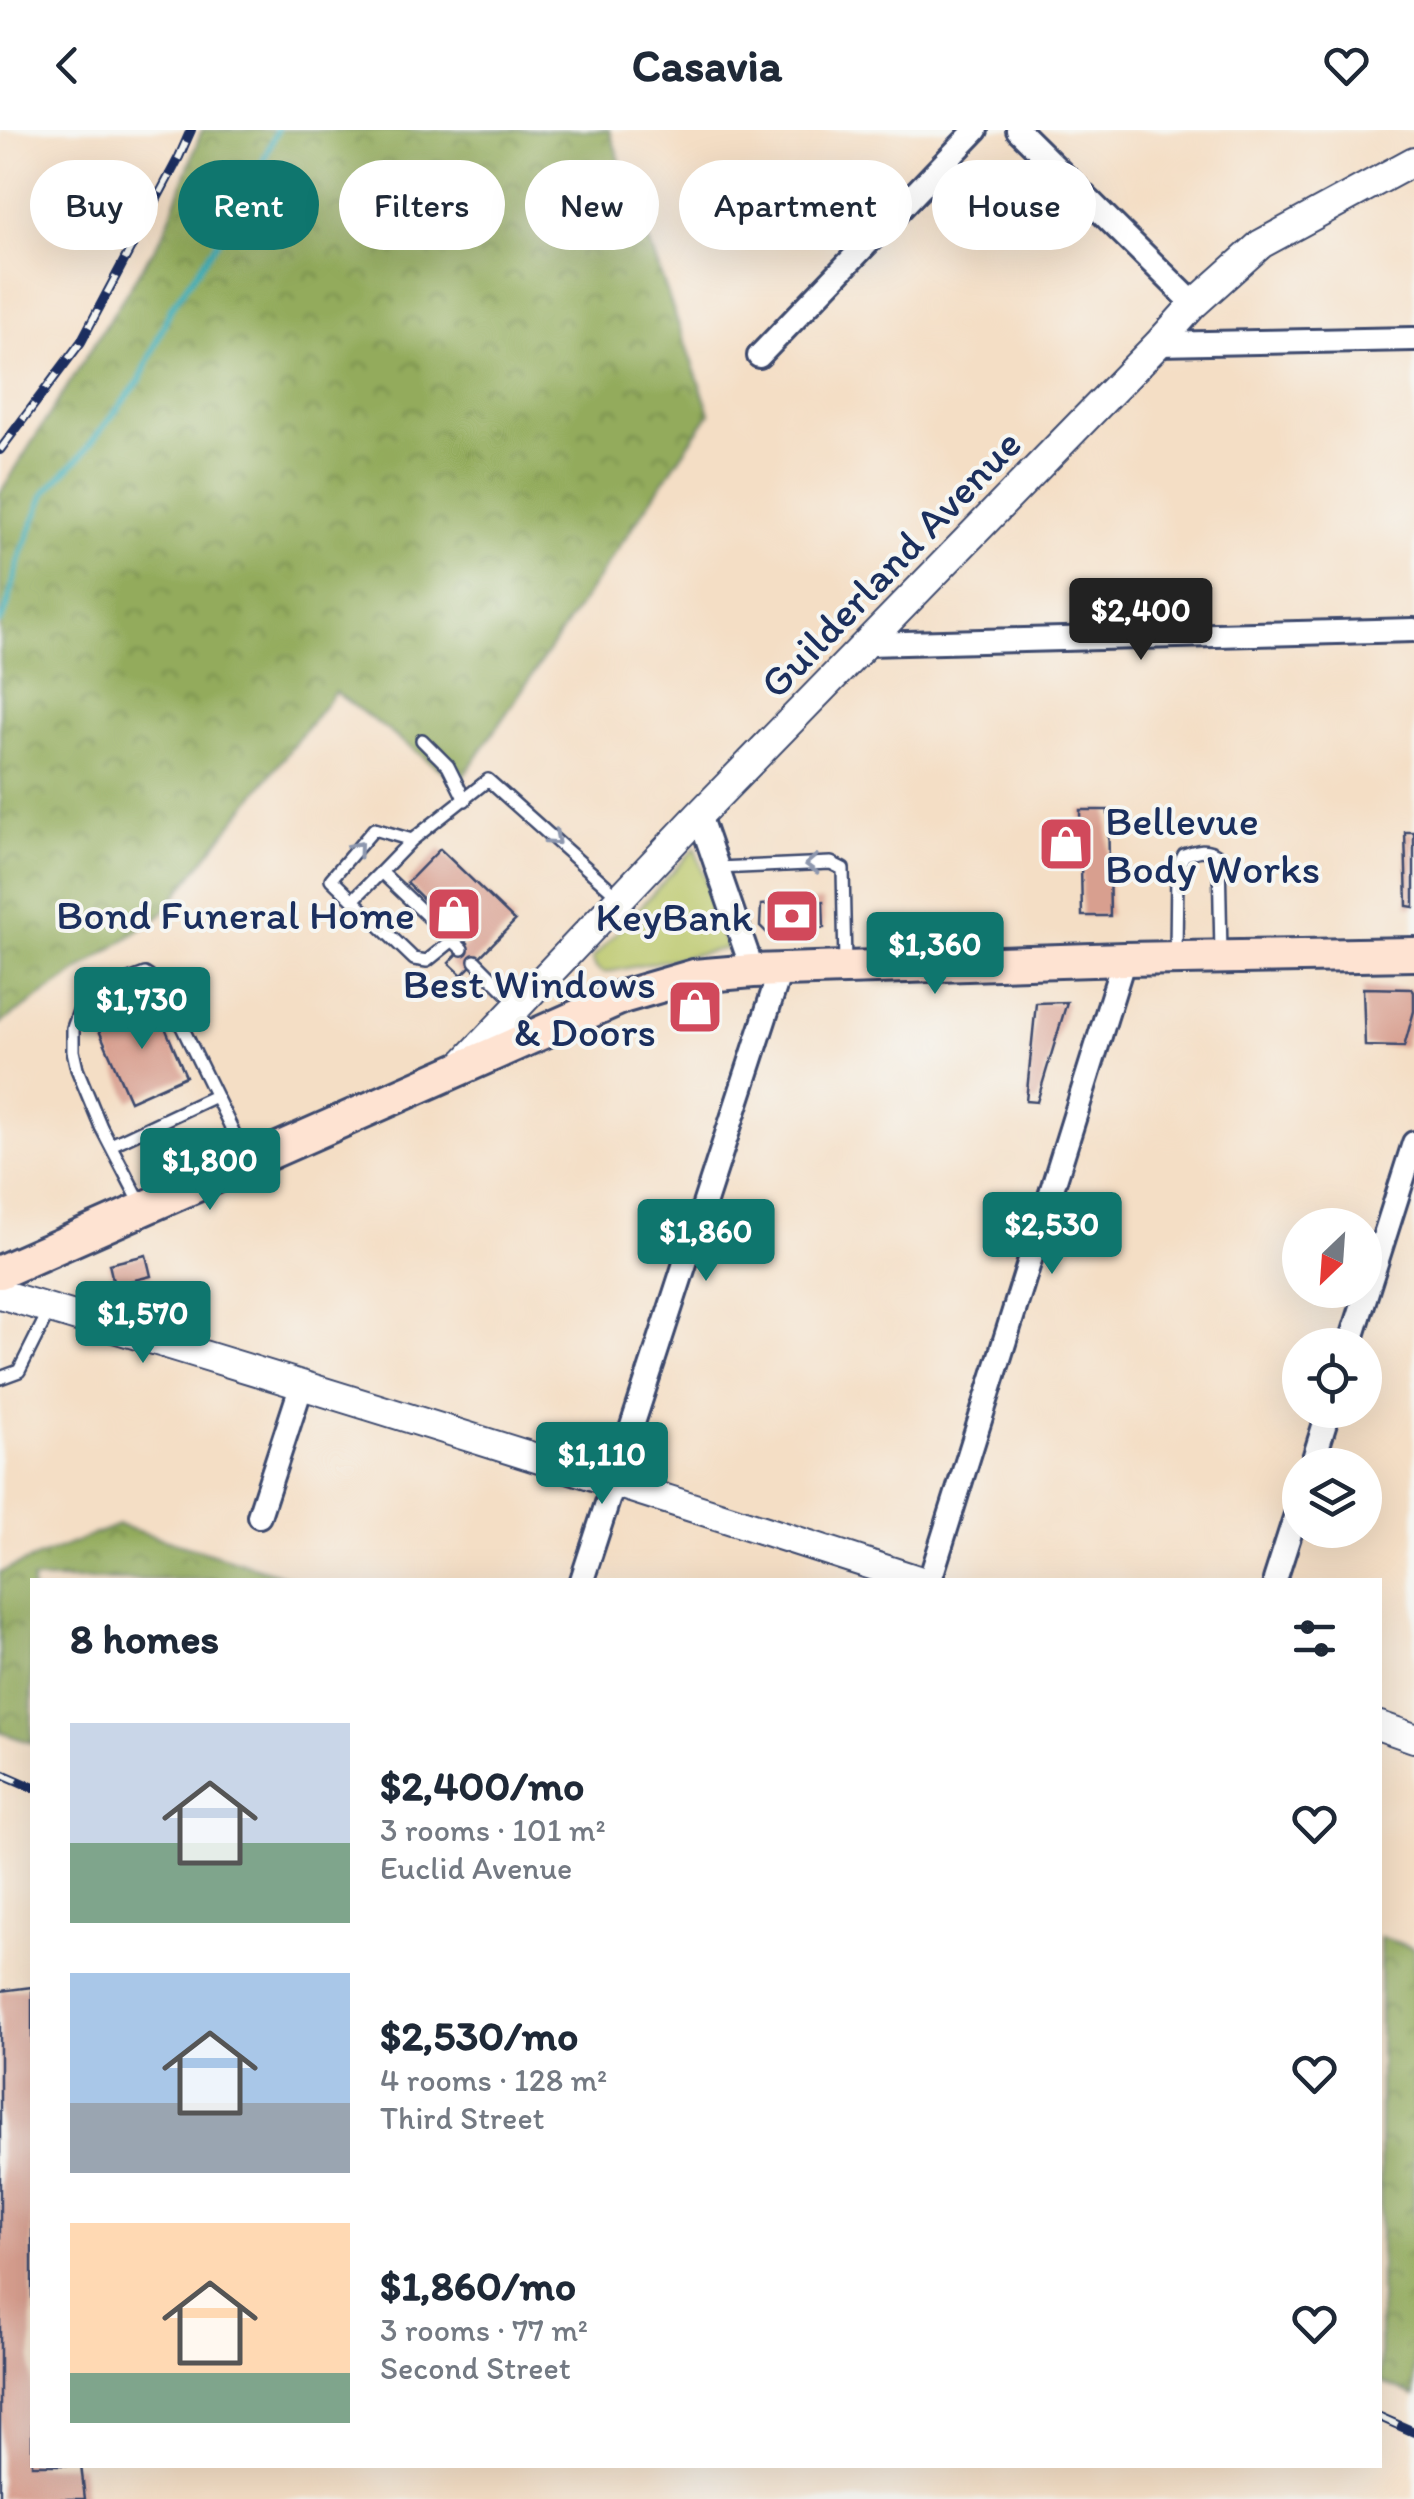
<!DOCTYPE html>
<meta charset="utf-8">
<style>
body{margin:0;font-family:Itim,sans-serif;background:#f2f2f3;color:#1f2937;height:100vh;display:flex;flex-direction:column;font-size:38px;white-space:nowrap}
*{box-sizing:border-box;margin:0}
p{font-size:32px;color:#747a83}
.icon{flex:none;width:55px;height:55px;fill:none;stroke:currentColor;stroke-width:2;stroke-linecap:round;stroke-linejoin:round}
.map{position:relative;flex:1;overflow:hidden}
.panel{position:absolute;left:30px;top:1448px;width:1352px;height:890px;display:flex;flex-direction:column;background:#fff;border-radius:0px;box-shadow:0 10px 40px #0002}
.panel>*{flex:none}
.guide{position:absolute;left:30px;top:30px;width:1355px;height:90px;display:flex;gap:20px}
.needle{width:65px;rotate:205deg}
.tools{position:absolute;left:1282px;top:1078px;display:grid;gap:20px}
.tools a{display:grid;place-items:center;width:100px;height:100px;border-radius:50%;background:#fff;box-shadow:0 10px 40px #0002;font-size:50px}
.price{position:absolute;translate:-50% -85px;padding:0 22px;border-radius:10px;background:#0f766e;color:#fff;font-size:32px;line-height:65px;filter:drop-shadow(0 2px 5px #0008)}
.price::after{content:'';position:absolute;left:50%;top:60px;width:30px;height:22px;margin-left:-15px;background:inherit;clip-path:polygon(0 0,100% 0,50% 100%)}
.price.current{background:#222;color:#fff}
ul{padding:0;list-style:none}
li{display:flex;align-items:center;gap:30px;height:250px;padding:0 40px}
li span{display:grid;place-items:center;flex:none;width:280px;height:200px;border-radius:0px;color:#555}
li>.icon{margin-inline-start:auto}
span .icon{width:120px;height:120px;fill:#fffc;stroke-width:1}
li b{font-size:42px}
h2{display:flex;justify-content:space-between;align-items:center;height:120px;padding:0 40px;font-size:42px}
.chip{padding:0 35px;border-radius:45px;background:#fff;box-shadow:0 10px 40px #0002;font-size:35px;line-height:90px}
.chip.current{background:#0f766e;color:#fff}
header{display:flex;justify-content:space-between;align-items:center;height:130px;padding:0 40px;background:#fff;font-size:45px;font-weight:700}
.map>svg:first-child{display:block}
.green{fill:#bac668;stroke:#6a7a63;stroke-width:2.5}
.forest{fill:url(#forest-crowns);stroke:#576d5d;stroke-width:2.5}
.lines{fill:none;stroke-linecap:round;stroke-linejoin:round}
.stream{stroke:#3cadb7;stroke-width:6}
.building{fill:#d89f8f}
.service-casing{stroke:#3c496d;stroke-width:16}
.minor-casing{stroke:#3c496d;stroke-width:28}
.tertiary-casing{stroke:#3c496d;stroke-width:32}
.secondary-casing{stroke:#3c496d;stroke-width:38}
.service{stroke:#fff;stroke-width:11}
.minor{stroke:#fff;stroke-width:22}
.tertiary{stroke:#fff;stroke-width:28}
.secondary{stroke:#fee3d2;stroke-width:32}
.rail-casing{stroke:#1b2f5e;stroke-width:10}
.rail{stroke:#f6f6f2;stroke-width:6;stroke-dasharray:19;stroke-linecap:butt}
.oneway{stroke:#8d97ae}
.labels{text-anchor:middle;stroke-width:8;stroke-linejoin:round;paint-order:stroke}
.street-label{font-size:42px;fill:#1b2f5e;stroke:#f6f6f2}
.poi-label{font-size:42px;fill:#1b2f5e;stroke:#f6f6f2;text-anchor:end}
</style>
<header><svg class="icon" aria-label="back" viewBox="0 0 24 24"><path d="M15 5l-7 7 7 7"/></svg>Casavia<svg class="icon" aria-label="heart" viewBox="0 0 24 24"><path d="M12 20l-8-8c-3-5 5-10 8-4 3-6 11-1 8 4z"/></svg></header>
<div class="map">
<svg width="1414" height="2369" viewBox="0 0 1414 2369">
<defs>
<pattern id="forest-crowns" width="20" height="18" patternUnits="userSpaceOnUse" patternTransform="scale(2.5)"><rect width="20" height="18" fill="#93ab5c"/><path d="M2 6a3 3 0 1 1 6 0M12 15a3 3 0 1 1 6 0" fill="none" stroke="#778c4f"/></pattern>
</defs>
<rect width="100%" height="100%" fill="#f6f6f2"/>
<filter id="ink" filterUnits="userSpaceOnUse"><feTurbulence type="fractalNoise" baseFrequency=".01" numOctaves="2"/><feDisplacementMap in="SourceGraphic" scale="20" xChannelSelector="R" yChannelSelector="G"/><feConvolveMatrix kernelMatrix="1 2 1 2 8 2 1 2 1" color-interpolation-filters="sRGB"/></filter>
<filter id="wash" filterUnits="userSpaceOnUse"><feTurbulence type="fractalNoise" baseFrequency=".0048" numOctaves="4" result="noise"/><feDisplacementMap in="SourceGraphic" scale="40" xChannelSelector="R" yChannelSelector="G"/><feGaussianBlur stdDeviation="2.25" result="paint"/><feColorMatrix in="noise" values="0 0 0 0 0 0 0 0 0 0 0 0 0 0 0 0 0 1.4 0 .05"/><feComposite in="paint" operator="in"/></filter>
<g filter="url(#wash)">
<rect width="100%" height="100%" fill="#f4dec5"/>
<path class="green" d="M695,718L728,818L603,843L596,838L592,829Z"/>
<path class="forest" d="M202,0H609L710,283L459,653L335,562L160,786L0,894V363L164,103Z
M118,1395L298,1450H32V1613L0,1602V1442Z
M1380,1807L1414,1818V2266L1380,2251Z"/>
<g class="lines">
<path class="stream" d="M0,492L6,480L22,422L46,361L80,327L140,250L171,178L243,76L277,0"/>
</g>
<g id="blocks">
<path class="building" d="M1080,680H1108L1110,786H1082Z
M1405,702H1414V777L1407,776Z
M440,719L515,791L462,845L449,833L468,813L407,753Z
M823,771L824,798L768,804L760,796L761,775Z
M1363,858L1412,859L1414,862V881L1404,917L1365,916Z
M154,872L186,946L130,971L98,898Z
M1067,872L1037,972L1026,971L1036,873Z
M146,1125L151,1146L114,1155L109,1134Z
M32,1857V2335H81L85,2369H0V1861Z"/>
</g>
</g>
<g filter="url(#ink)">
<use href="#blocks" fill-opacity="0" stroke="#3c496d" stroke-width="2.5"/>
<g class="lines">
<g class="service-casing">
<path id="service" d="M422,610L448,636L465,670
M412,710L374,699L331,749L414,829L427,831L453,810
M717,738L831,733L843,739L845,835
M353,770L381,742
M462,819L381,742L412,710L488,650L620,768
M1176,824L1177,739L1184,725C1198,720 1206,717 1219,726L1221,824
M475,831L519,875
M111,1015L215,966
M141,1074L101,997L77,939L73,921V898L84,867L145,844L157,852L168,868L246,1028
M0,1248L19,1241L50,1179"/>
</g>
<g class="minor-casing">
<path id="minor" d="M1018,0L1194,174
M1158,214L1414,209
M759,226L976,0
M867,514L1414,500
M699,685L753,841
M1350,1215L1414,1013
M1312,1335L1329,1280
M259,1386L302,1254
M582,1450L780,841
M930,1450L1124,829
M1275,1450L1300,1372"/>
</g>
<g class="tertiary-casing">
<path id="tertiary" d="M463,934L699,685L1158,214L1194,174L1261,114L1414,31
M0,1164C307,1255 613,1351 918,1450
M1380,1596L1414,1608"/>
</g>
<g class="secondary-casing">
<path id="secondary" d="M0,1142L622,867L694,846L753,841L1124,829L1414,824"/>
</g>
<use href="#service" class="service"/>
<use href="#minor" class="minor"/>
<use href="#tertiary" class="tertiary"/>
<use href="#secondary" class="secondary"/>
<g class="rail-casing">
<path id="rail" d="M0,320L81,212L179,27L191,0
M0,1643L32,1657
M1380,2287L1414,2302"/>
</g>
<use href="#rail" class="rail"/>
</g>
<defs><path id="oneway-chevron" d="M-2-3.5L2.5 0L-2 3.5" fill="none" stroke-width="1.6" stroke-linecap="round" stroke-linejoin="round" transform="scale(2.5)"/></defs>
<g class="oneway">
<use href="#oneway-chevron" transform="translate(554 709) rotate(42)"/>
<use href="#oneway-chevron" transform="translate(357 718) rotate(-50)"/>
<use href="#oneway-chevron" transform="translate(812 734) rotate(178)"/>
</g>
</g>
<defs>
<g id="shop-square" transform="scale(2.875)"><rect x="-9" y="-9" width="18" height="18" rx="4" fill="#d1495b" stroke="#f6f6f2"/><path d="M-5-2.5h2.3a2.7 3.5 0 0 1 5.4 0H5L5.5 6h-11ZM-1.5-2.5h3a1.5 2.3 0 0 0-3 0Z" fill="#fff"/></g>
<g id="bank-square" transform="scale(2.875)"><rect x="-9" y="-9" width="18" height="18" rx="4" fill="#d1495b" stroke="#f6f6f2"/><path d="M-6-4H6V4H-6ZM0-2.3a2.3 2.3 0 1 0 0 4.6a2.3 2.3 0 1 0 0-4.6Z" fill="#fff"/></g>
</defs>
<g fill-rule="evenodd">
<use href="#shop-square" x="1066" y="714"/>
<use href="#shop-square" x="454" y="784"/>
<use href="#bank-square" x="792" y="786"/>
<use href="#shop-square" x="695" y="877"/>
</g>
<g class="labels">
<g class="street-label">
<text transform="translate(890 433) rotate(-46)" y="15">Guilderland Avenue</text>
</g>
<g class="poi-label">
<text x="1105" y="705" text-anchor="start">Bellevue<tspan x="1105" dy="48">Body Works</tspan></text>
<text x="415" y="799">Bond Funeral Home</text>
<text x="753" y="801">KeyBank</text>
<text x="656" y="868">Best Windows<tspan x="656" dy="48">&amp; Doors</tspan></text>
</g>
</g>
</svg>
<div class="tools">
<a><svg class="needle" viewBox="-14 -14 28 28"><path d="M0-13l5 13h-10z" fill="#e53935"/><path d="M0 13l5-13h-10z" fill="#747a83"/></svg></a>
<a><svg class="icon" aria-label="locate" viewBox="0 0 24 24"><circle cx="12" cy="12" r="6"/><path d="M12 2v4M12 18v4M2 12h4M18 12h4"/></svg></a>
<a><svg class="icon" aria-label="layers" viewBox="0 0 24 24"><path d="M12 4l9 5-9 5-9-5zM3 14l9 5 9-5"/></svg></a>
</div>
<b class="price current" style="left:1141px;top:533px">$2,400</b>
<b class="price" style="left:935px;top:867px">$1,360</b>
<b class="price" style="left:142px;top:922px">$1,730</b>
<b class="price" style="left:210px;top:1083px">$1,800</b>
<b class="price" style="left:1052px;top:1147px">$2,530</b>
<b class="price" style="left:706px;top:1154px">$1,860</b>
<b class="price" style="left:143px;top:1236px">$1,570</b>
<b class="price" style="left:602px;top:1377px">$1,110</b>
<div class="guide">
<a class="chip">Buy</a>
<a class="chip current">Rent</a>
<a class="chip">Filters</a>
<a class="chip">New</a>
<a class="chip">Apartment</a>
<a class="chip">House</a>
</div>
<section class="panel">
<h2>8 homes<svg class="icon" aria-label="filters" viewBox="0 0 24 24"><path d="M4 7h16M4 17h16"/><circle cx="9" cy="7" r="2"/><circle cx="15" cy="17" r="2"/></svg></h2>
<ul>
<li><span style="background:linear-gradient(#c9d6e8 60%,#7fa58c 0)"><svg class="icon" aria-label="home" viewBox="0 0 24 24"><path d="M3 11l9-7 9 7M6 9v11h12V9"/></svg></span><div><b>$2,400/mo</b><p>3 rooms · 101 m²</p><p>Euclid Avenue</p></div><svg class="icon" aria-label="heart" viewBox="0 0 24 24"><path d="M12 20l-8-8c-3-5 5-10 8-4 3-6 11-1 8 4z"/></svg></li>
<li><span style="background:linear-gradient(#a9c7e8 65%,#9aa5b1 0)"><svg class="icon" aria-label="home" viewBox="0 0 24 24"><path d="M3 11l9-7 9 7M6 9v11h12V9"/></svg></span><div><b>$2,530/mo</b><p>4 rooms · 128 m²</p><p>Third Street</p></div><svg class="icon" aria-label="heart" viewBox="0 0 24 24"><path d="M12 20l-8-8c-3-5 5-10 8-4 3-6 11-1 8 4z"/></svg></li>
<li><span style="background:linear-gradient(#ffd9b3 75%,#7fa58c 0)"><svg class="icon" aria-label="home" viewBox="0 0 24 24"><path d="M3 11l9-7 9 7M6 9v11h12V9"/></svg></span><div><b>$1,860/mo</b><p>3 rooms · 77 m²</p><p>Second Street</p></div><svg class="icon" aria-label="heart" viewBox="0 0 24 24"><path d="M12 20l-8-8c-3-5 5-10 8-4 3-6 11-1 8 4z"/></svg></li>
</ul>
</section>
</div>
